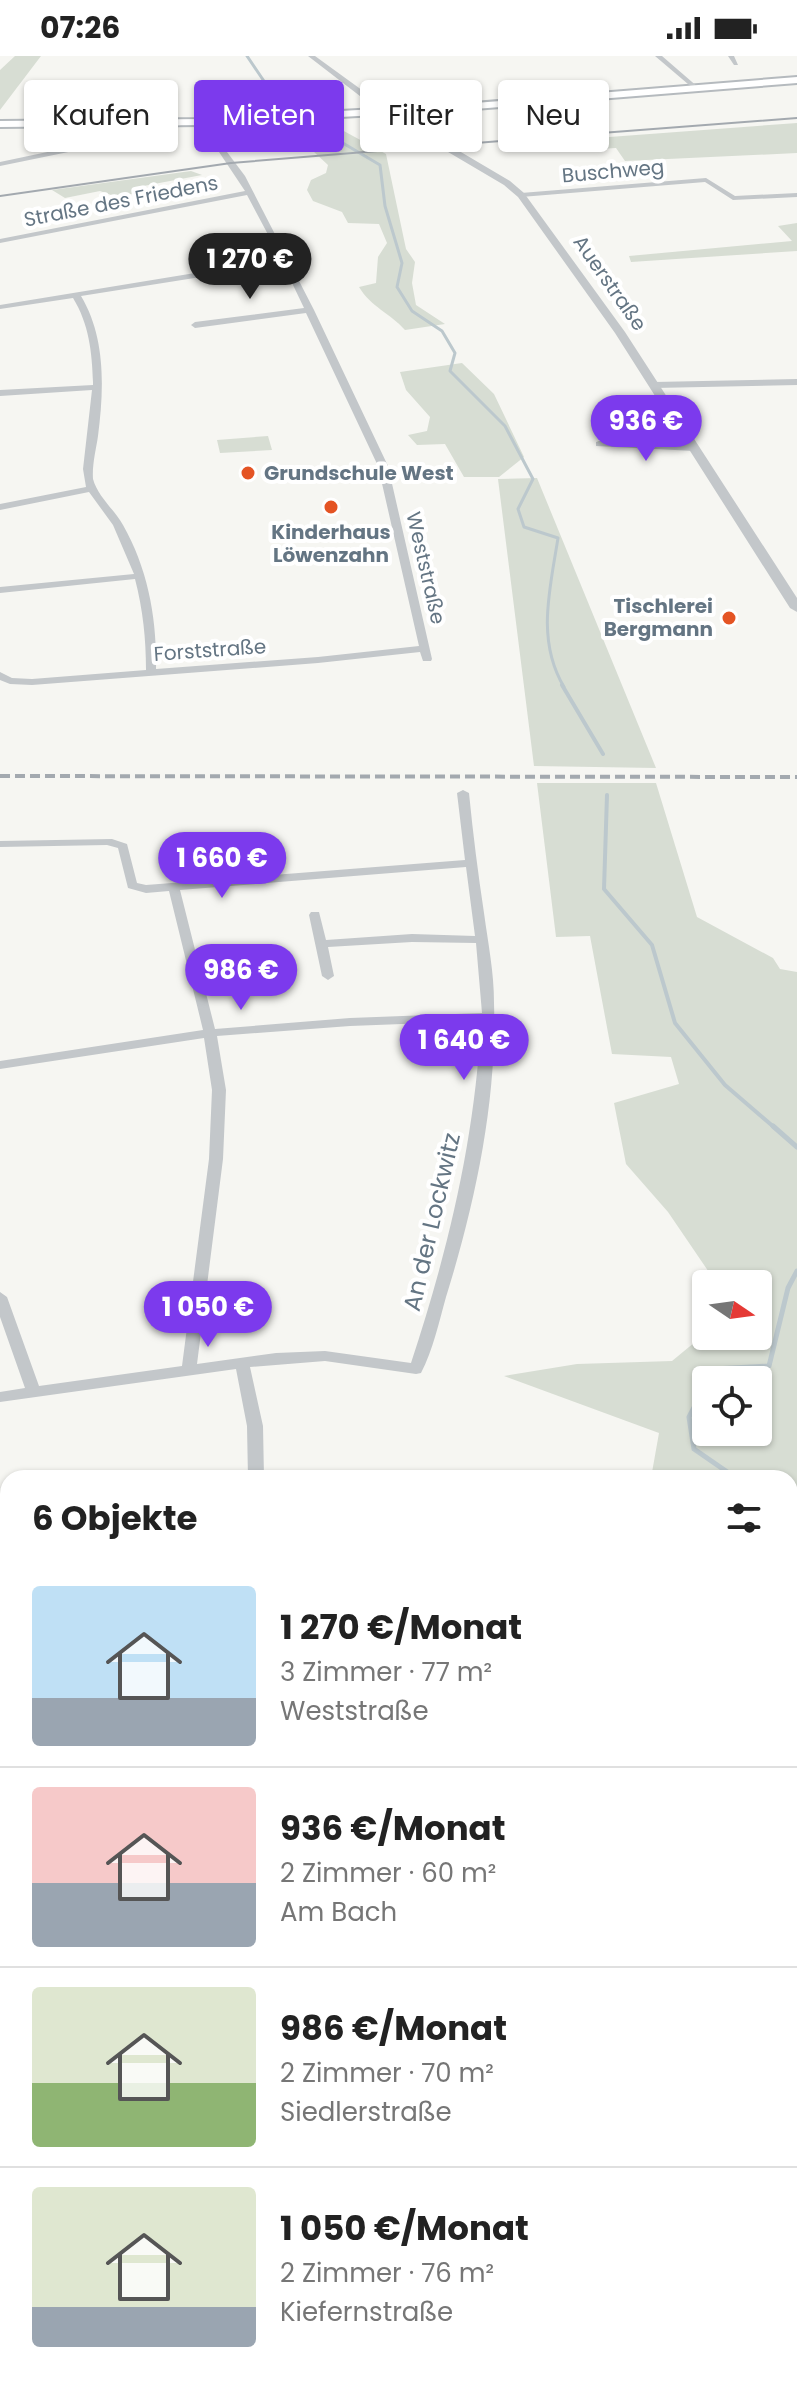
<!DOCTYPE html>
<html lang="de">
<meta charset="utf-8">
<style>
body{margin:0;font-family:Poppins,sans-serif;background:#f6f6f6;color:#222;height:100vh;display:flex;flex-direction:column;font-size:30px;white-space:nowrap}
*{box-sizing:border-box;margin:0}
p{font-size:26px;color:#767676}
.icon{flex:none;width:44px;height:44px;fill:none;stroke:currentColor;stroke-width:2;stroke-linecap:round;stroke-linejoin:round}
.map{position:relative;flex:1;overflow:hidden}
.drawer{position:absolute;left:0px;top:1414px;width:798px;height:912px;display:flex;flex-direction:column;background:#fff;border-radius:24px 24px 0 0;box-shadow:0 2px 6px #0004}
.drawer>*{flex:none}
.banner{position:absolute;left:24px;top:24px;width:750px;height:72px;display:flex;gap:16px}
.needle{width:52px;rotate:103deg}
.fabs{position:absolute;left:692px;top:1214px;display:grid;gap:16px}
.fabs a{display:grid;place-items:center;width:80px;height:80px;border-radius:8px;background:#fff;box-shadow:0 2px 6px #0004;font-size:40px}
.price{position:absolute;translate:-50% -68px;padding:0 18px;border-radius:28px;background:#7c3aed;color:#fff;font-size:26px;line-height:52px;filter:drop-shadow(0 2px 4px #0008)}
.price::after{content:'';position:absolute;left:50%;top:48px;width:24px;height:18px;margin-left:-12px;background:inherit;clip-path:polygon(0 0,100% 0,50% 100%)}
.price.on{background:#222;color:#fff}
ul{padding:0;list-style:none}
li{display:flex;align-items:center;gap:24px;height:200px;padding:0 32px}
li+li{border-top:2px solid #e0e0e0}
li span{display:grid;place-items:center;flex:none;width:224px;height:160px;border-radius:8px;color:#555}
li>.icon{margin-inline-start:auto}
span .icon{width:96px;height:96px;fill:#fffc;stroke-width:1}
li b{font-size:34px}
h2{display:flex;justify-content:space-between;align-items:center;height:96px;padding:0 32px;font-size:34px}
.pill{padding:0 28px;border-radius:8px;background:#fff;box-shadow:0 2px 6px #0004;font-size:28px;line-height:72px}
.pill.on{background:#7c3aed;color:#fff}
.status{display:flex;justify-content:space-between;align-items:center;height:56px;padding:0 40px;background:#fff;direction:ltr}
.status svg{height:22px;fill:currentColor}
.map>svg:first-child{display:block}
.green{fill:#d7ddd3;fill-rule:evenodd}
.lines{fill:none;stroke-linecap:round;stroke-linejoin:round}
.stream-far3{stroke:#bcc8cd;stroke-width:3}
.stream-far2{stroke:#bcc8cd;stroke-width:4}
.stream-far1{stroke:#bcc8cd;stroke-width:5}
.stream{stroke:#bcc8cd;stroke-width:7}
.secondary-casing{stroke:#b5babe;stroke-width:4}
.minor{fill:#c3c7ca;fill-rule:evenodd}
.tertiary{fill:#c3c7ca;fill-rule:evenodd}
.secondary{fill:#fff;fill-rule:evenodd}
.tram{stroke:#a3a9af;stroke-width:2}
.rail{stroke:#a3a9af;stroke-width:4;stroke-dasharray:10 5;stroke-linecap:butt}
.poi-dot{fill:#e45424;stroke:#fff;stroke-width:3}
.labels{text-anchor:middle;stroke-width:8;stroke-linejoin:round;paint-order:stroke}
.far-street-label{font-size:20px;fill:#647583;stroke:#fff}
.far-poi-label{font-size:20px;font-weight:bold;fill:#647583;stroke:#fff;text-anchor:start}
.street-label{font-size:24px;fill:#647583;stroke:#fff}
</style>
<div class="status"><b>07:26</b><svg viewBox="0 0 49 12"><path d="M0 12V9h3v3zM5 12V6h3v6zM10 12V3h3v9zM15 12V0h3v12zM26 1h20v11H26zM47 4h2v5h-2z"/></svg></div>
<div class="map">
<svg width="797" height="2326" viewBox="0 0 797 2326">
<rect width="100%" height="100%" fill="#f6f6f2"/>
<path class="green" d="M15,0H41L0,54V14Z
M59,48L100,49L96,66L51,65Z
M320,62L386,98L406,193L415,206L412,227L416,249L445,268L405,274C390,257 371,251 359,231L376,227L378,201L387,187L379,168L348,167L342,156L313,145L307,134L311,124L326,117L328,109L299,82L319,79L292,64Z
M797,67V97L625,105L616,92L551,96L542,86Z
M191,115L202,119L138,131L132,138L114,140L100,135L65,142L52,134Z
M797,167V195L631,206L629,200L792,185L778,170Z
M462,307L494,338L524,401L499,421H464L445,388L417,389L408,379L427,375L430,361L406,334L400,316Z
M268,380L272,394L220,397L217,384Z
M537,422L656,712L534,710L498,423Z
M537,727H656L697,861L773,902L780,913L797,916V1735L790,1726V1422H651L659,1377L504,1320L577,1308L672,1305L706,1277V1280H758V1228H717L668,1156L626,1108L614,1047L679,1028L671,1001L612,998L590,880L556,881ZM706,1324H758V1376H706Z
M790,2014L797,2019V2326H340L333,2318H790Z
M0,2038L8,2039V2299L0,2296Z"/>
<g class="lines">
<path class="stream-far3" d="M247,0L270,34L292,57L380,109L385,150L402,207L397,231L412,255L442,275L455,297L450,315L505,370L533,423L518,453L524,471L558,482C550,533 536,584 564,631"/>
<path class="stream-far2" d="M562,629L603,698
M607,739L604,833L652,889L675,967L725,1029L775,1072"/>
<path class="stream-far1" d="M773,1070L797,1091
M708,1324L714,1313L769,1310L788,1232L797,1215
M706,1329L689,1361L694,1393L736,1422"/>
<path class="stream" d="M277,2326L279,2318"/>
<g class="secondary-casing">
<path id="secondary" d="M797,21V27L462,54L203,69L0,71V65L203,63L462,48Z"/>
</g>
<path class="minor" d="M308,0H315L388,53V57H382Z
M655,0H662L699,32V34H695Z
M728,0H734L738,9H734Z
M203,64L245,120L314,254L388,410L432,603L431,605H423L420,596L318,607L32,629L10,628L0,624V616L12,622L32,623L146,614C146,583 143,554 135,523L0,537V531L134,518L113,469L89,436L0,454V448L86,431L83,413L92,334L0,340V334L93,329V326C92,296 89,268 73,242L0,253V249L281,203L247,139L0,187V183L245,135L199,66ZM283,208L304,252L195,266L191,269L195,272L306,257L378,410L419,590L318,601L156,613C157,563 148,513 123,469C114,453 98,441 93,423C92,408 96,394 98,380C104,333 106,282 81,240Z
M178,65L181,69L166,76L0,110V106L161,72Z
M706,122L735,140L797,137V141L733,144L705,126L521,141L517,139L521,137Z
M797,323V329L654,332L650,329L654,326Z
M599,385L694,389L699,392L694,395L596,390V386Z
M463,734L469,737C473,778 478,817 484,857C488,887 494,916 494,947C497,1046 475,1148 446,1241C439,1266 433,1294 421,1317L416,1318L325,1305L250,1311L263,1370L264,1422H248L247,1370L236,1313L0,1346V1336L25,1332L0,1261V1236L7,1241L39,1330L182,1310L209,1103L212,1034L204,982L0,1013V1005L203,974L169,835L146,837L128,832L118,792L107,789L0,791V785L112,783L127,788L137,827L146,829L465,804L457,737ZM466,811L475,880L412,878L326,884L319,856H311L309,859L322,920L328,924L334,920L328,891L412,886L476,887L482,957L350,962L215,973L180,834ZM481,965C475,1083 448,1195 411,1307L325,1295L276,1297L197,1308L223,1103L226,1034L217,980L350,970Z
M0,1663L8,1664V1678L0,1677Z
M0,1808L8,1809V1825L0,1824Z
M0,1995L8,1996V2014L0,2013Z"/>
<path class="tertiary" d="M382,53H388L510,125L524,137L625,276L797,542V556L790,552L615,277L518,141L504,129L382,57Z
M797,1791V1811L790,1814V1794Z
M329,2318H362L358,2326H325Z"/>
<use href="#secondary" class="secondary"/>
<path class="tram" d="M562,80L797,62
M0,140L231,107L573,79"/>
<path class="rail" d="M0,720L797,721"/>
</g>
<g class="poi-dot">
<circle cx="248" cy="417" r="8"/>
<circle cx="331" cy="451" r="8"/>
<circle cx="729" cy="562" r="8"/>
</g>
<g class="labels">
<g class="far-street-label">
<text transform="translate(613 115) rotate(-5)" y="7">Buschweg</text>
<text transform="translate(121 145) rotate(-11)" y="7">Straße des Friedens</text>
<text transform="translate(610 227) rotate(55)" y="7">Auerstraße</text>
<text transform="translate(426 512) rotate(77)" y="7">Weststraße</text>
<text transform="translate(210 594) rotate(-4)" y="7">Forststraße</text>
</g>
<g class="far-poi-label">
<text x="264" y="424">Grundschule West</text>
<text x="331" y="483" text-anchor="middle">Kinderhaus<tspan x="331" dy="23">Löwenzahn</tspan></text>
<text x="713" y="557" text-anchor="end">Tischlerei<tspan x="713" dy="23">Bergmann</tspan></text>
</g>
<g class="street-label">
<text transform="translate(432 1166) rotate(-77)" y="8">An der Lockwitz</text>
</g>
</g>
</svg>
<div class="fabs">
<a><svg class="needle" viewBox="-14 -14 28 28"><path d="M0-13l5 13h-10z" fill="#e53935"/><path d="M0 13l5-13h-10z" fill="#767676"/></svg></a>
<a><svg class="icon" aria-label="locate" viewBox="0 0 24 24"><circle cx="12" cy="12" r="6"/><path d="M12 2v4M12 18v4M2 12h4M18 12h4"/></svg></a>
</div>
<b class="price on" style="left:250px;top:245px">1 270 €</b>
<b class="price" style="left:646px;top:407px">936 €</b>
<b class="price" style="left:222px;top:844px">1 660 €</b>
<b class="price" style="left:241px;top:956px">986 €</b>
<b class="price" style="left:464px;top:1026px">1 640 €</b>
<b class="price" style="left:208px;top:1293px">1 050 €</b>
<div class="banner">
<a class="pill">Kaufen</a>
<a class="pill on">Mieten</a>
<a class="pill">Filter</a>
<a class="pill">Neu</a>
</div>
<section class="drawer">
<h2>6 Objekte<svg class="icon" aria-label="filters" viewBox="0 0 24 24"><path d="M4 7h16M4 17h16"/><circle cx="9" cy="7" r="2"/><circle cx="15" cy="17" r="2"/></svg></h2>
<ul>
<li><span style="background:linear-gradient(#bfe0f5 70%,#9aa5b1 0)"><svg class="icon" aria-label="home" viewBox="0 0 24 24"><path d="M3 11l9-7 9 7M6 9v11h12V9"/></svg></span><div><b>1 270 €/Monat</b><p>3 Zimmer · 77 m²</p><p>Weststraße</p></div></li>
<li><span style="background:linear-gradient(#f6c9c9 60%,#9aa5b1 0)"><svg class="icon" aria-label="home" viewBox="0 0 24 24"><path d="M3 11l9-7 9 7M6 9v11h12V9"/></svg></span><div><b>936 €/Monat</b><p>2 Zimmer · 60 m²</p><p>Am Bach</p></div></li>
<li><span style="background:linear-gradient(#dfe7d0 60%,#8fb573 0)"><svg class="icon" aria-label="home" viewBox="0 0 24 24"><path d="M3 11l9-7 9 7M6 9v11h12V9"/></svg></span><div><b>986 €/Monat</b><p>2 Zimmer · 70 m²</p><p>Siedlerstraße</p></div></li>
<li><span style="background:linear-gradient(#dfe7d0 75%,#9aa5b1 0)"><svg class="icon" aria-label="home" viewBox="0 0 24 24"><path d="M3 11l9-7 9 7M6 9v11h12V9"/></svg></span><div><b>1 050 €/Monat</b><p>2 Zimmer · 76 m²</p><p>Kiefernstraße</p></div></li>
</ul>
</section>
</div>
